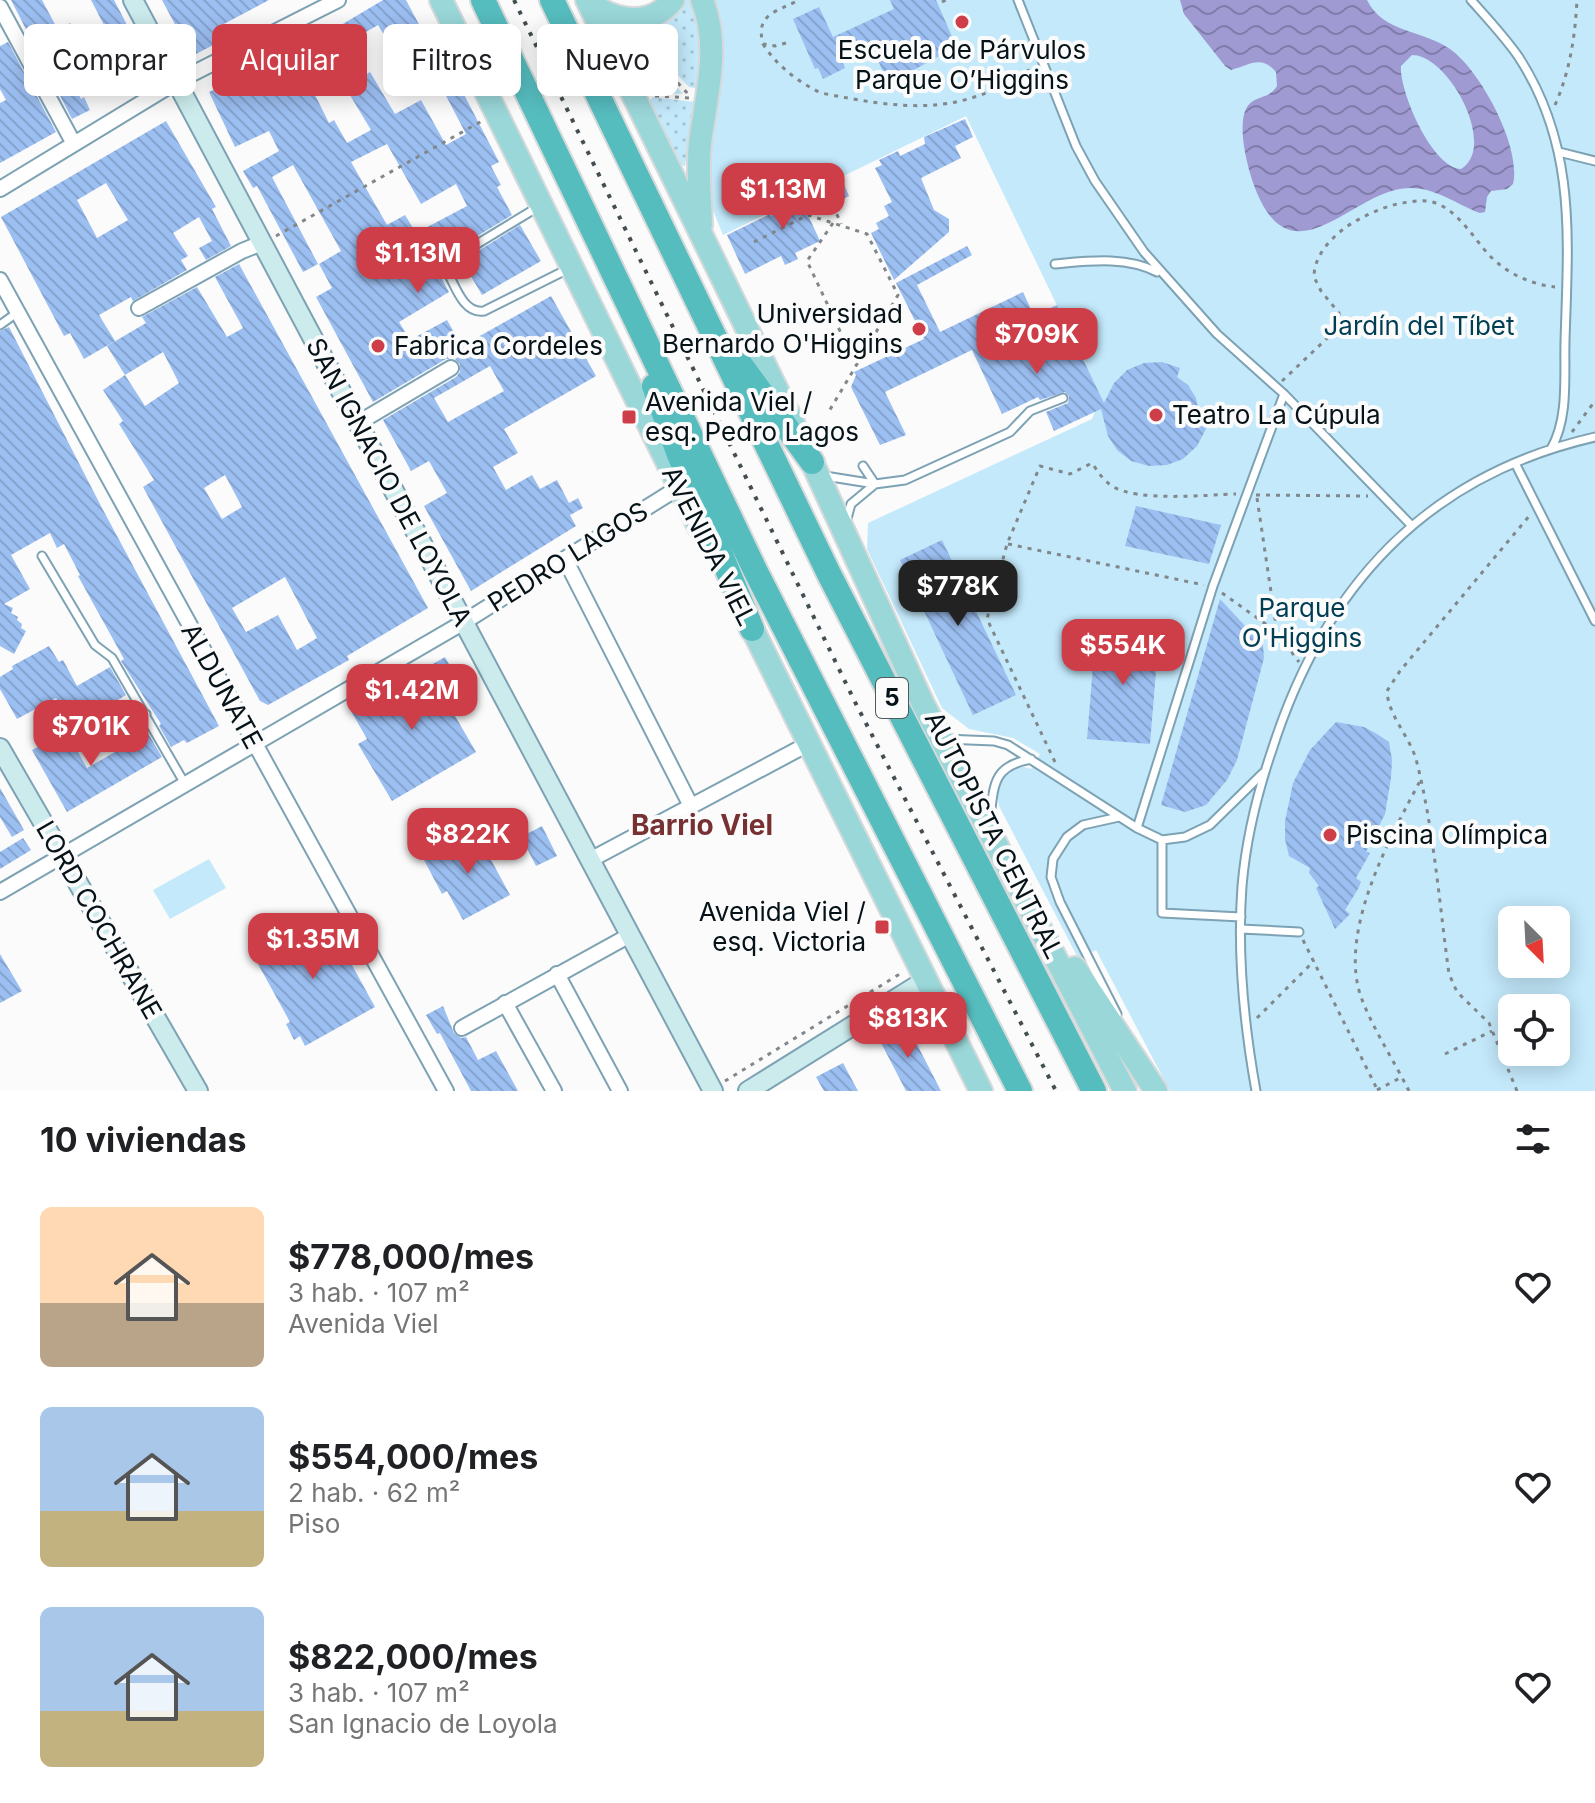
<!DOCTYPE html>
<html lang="es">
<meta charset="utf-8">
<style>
body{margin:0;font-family:Inter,sans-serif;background:#f6f6f6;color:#202124;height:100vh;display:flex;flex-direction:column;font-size:30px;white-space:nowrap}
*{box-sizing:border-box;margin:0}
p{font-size:26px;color:#757577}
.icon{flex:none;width:44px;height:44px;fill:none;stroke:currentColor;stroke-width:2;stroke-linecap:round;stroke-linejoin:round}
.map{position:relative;height:1091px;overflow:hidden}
.sheet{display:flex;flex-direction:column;background:#fff;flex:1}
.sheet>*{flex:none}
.hud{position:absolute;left:24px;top:24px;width:800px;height:72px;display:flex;gap:16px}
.needle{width:52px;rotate:156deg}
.tools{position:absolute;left:1498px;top:906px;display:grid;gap:16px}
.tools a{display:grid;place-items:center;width:72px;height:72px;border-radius:12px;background:#fff;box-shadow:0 4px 20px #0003;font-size:40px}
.price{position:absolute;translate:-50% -68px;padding:0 18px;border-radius:16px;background:#ce3e48;color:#fff;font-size:26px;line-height:52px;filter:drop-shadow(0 2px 4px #0008)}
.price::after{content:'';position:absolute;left:50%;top:48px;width:24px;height:18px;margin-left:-12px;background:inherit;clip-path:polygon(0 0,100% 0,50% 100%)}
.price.current{background:#222;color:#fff}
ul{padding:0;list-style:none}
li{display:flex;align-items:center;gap:24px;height:200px;padding:0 40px}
li span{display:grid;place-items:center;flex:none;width:224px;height:160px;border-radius:12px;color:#555}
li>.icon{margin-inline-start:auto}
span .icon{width:96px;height:96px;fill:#fffc;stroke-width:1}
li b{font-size:34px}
h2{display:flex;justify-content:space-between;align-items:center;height:96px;padding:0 40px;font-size:34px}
.pill{padding:0 28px;border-radius:12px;background:#fff;box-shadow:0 4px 20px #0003;font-size:28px;line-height:72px}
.pill.current{background:#ce3e48;color:#fff}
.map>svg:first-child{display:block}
.grass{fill:url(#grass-dots)}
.park{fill:#c3e9fb;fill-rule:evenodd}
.water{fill:url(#water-waves);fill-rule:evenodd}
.building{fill:url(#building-back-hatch);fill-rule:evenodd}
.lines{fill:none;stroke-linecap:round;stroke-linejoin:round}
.lane-casing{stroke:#7da2b3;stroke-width:11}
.street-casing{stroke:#7da2b3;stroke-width:18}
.secondary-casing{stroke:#7da2b3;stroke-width:22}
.primary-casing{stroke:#d7d9da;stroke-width:26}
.highway-casing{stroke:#d7d9da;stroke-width:28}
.path{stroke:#81878a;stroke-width:3;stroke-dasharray:4 6;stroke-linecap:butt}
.lane{stroke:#fff;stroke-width:7}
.street{stroke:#fff;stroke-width:14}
.secondary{stroke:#ccebec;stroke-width:18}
.primary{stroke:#9ad7d9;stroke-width:22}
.highway{stroke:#56bdbf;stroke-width:24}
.rail{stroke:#444e52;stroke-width:4;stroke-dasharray:4 8;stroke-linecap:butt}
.poi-dot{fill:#ce3e48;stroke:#fbfbfb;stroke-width:3}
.labels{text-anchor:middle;stroke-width:8;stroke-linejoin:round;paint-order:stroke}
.shield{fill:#fbfbfb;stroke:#4f585c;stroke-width:2}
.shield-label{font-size:24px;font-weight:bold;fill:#051218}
.poi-label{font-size:26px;fill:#051218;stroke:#fbfbfb;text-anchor:start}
.park-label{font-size:26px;fill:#003e53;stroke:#fbfbfb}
.street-label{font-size:26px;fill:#051218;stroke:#fbfbfb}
.neighbourhood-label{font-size:28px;font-weight:bold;fill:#783133;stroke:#fbfbfb}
</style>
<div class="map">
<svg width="1595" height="1091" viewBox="0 0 1595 1091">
<defs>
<pattern id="grass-dots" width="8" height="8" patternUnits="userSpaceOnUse" patternTransform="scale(2)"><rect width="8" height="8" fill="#c3e9fb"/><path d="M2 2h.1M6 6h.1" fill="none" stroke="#a6c7d6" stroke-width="1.8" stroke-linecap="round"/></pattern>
<pattern id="water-waves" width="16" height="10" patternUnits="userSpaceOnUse" patternTransform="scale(2)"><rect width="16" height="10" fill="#a09ad3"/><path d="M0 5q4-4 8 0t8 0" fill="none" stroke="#807caa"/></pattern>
<pattern id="building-back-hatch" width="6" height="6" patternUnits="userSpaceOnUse" patternTransform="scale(2)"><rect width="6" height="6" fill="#9cbff2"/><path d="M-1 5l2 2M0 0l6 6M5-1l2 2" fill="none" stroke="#85a3cf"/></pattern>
</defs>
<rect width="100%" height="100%" fill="#fbfbfb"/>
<path class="grass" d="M683,0H693L702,37L700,84L695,88L689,87L660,57L618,25Z
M624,40L663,71L683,94L649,93Z
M653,97L695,102L685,166L680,165L649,101Z"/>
<path class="park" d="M712,0H1595V1091H1170L1096,950L1078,958L999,806C994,785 1006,760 1031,769L1040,754L1013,738L969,729L942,708L867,549L868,523L1092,419L1101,397L966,116L723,235L712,208L708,164ZM1512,920H1556V964H1512ZM1512,1008H1556V1052H1512Z
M209,859L226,888L170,919L153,890Z"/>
<path class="water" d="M1180,0H1367C1383,33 1423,30 1450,49C1480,70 1522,147 1513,184L1507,189L1491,191L1487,197L1485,212L1480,213C1458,205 1436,188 1411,188C1353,187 1293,286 1255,188C1248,170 1232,113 1253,101C1263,95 1270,97 1277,86L1276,72C1261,54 1248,66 1231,70L1225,66L1184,14ZM1412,55C1449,55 1498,147 1461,169C1432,168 1399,91 1401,66Z"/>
<path class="building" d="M11,0H42L58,30L70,23L75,33L61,40L76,72L69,76L81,99L84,97L90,110L72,119Z
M91,0H114L137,44L129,48L139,68L146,64L152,77L132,87L107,36L94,43L89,32L104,25Z
M162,0H269L220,26L227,38L192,56Z
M383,0H406L422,30L416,33L444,80L419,94L378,25L340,47L331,31Z
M890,0H936L954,41L940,48L943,54L910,72L913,77L898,83L893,72L885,76L872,47L867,49L865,45L840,56L845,68L823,79L818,68L815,69L793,19L819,7L833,37L894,9Z
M8,42L56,132L0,163V103L6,100L0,89V46Z
M324,49L334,67L308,81L329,123L334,120L347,143L371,130L345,87L370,72L395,114L421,100L446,145L466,134L442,88L457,81L499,162L491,166L501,185L497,187L512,215L456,249L451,240L427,253L449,292L399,322L410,340L447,320L462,346L551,296L596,376L504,429L518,453L493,467L506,490L532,475L540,489L557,480L569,503L578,498L583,508L570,515L576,526L471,591L424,506L447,493L429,461L411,471L383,420L456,377L460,372V364L455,359H446L373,402L316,297L332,288L319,264L341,251L293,165L272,177L318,264L303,272L257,186L253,188L243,171L279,151L269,131L235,147L209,92L270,63L274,71L295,61L296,65ZM387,144L421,204L456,184L467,206L416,233L405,215L387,225L351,162ZM490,366L504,391L448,422L434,398Z
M965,119L973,137L955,146L961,158L921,178L934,210L949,219V232L894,280L871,233L879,229L876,223L889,216L884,206L892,202L875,168L882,165L879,160L898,151L900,156L925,144L924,137Z
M166,121L216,207L212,209L231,246L206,260L199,248L212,241L199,217L173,233L188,256L181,260L187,270L133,301L131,297L99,315L115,341L84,359L70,333L64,336L1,217ZM106,183L128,220L97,238L77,200Z
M842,180L849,196L808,215L820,241L795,253L798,259L785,265L781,256L745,274L727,235L770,214L771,216Z
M520,225L541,261L482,295L462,261Z
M967,246L972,255L917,285L940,332L1023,292L1034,316L1057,305L1104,403L1114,383L1127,370L1144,363L1162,362L1180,368L1177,377L1188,385L1196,398L1199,413L1208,412L1206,429L1197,446L1183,459L1167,465L1149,466L1131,461L1117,450L1108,436L1101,409L1054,431L1046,412L1068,403L1069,396L1065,392L1040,400L1038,397L1002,414L972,350L885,392L906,435L880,445L851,387L856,375L854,372L924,339L896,283Z
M239,264L428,608L347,656L349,660L268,705L260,701L143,487L154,480L119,424L123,421L103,390L125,375L107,346L146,323L142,317L197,287L227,337L243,328L215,277ZM163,352L179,383L145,406L125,375ZM225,475L242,507L222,519L204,488ZM285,577L317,638L297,650L278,615L246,632L232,608Z
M9,327L102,508L219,726L187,743L184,740L171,747L159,726L161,724L121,661L124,659L78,576L80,575L64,544L57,548L50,533L11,555L30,589L4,604L13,608L11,613L18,617L17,620L22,624L21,628L26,631L14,654L0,646V331Z
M1136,506L1221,525L1209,564L1125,546Z
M942,540L1016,695L973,715L900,560Z
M1220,599L1263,645L1264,658L1237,760L1227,780L1206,805L1185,812L1161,805Z
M1096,630L1159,635L1150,744L1087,739Z
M49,646L59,662L63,660L77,686L110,667L126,695L73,727L56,698L17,719L0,689V677L13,669L12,666Z
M445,657L455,675L437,685L476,752L392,801L358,744L367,739L351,711Z
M1336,722L1364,727L1377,734L1389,742L1392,760L1391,778L1385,814L1366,852L1370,853L1356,878L1361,882L1358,889L1345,910L1350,914L1335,929L1316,888L1319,886L1309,873L1310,868L1289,856L1285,839V821L1293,783L1310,750Z
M66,731L87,768L148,733L162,757L67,812L32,750Z
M0,788L24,830L12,837L0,817Z
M542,826L557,856L536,866L521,837Z
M476,832L510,895L463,920L447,891L442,894L424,860Z
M23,838L31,850L0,869V852Z
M324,914L375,1007L305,1046L300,1036L294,1040L286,1024L290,1022L252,953Z
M0,954L22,991L0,1003Z
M443,1006L454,1033L461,1038L466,1037L478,1060L496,1051L518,1091H471L440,1033L437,1034L426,1015Z
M906,1023L941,1091H906L878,1037Z
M843,1063L858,1091H824L816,1077Z"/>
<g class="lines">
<g class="lane-casing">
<path id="lane" d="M1018,0L1076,146L1095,181L1144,252L1217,334L1284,394L1412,526
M1471,0C1487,18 1504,36 1518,56C1577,146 1568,239 1565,341C1564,375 1569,418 1551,449
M1559,152L1595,161
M538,207L449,261L446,269C455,285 463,314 484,311L570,268
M1055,264C1089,261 1126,256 1157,272
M0,325L18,312
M1515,463L1595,621
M863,466L875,484
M825,476L875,484L905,480L1010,432L1030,411L1063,398
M846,522L851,504L875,484
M42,556L95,645L112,658L185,784
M944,739L994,741L1008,745L1137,828L1162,840L1185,837L1210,825L1263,773
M89,746L146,714
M990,818C994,784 993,766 1031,759
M1137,828L1213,586L1284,394
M1162,840V913L1241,917
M1241,929L1299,932
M1117,1014L1060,902L1051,877L1053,859L1067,837L1083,825L1119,817
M1256,1091C1244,1024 1237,954 1242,886C1246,839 1257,794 1272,750C1324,587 1425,476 1595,437"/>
</g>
<g class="street-casing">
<path id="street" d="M0,7L74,144
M0,189L176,82L338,0
M0,280L446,1091
M139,308L242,251L262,243
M358,423L451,368
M565,559L691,806
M590,860L808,744
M0,892L464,622L678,488
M557,974L620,1091
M505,1003L554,1091
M462,1028L630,935"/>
</g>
<g class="secondary-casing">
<path id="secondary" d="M133,0L713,1091
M0,748L198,1091
M748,1091L926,980"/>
</g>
<g class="primary-casing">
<path id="primary" d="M441,0L699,527
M587,0L812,462L923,704L1125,1091
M589,2C615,22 650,28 673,0
M701,225C700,198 697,170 700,143C706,95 721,47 702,0
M745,614L981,1091
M1075,968L1156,1091"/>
</g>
<g class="highway-casing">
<path id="highway" d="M483,0L755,570L1020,1091
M552,0L829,574L1094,1091
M738,361L812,462
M654,386L678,452L752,629"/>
</g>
<path class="path" d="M942,2L946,0
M625,37L662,66L690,96
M786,43L775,46L763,44C755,14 776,12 799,0
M763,44C776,65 798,82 821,93C903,109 959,118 1032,68
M655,96L691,98
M1555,105C1570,71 1575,37 1577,0
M833,205L841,224
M833,223L807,261L856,365
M276,236L482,121
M754,242L808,215L867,234L898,295L828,413
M1282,381L1339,327V313L1321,291L1314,277C1314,256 1330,239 1346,227C1363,216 1382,207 1402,203C1410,202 1419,200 1426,201C1454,203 1473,238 1490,256C1508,274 1530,284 1555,287
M1572,432L1595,401
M1256,495L1368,496
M1257,498L1277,632L1299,662
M1008,544L1204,585
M1222,593L1277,632
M1055,762L987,619L1007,544L1040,466L1070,474L1092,463C1098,472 1103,480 1112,486C1137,502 1205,495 1236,494
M1303,940L1378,1091
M1257,1018L1314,961
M1445,1054L1492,1031
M725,1081L903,972
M1377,1090L1402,1077
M1409,1091C1394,1061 1373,1029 1361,997C1338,931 1390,838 1420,781
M1517,1091L1489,1023L1457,992L1449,974C1439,902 1434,829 1416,759C1409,736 1388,715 1387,691L1400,671L1530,515"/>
<use href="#lane" class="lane"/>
<use href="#street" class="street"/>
<use href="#secondary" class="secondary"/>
<use href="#primary" class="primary"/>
<use href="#highway" class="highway"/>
<path class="rail" d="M514,0L856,704L1056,1091"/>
</g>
<g class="poi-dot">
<circle cx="962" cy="22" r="8"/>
<circle cx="919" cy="329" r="8"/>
<circle cx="378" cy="346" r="8"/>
<circle cx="1156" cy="415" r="8"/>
<rect x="621" y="409" width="16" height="16" rx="4"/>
<circle cx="1330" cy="835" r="8"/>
<rect x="874" y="919" width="16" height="16" rx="4"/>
</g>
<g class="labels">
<rect class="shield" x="876" y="678" width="32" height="40" rx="6"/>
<g class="shield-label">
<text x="892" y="706">5</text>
</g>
<g class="poi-label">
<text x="962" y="59" text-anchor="middle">Escuela de Párvulos<tspan x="962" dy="30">Parque O’Higgins</tspan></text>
<text x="903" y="323" text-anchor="end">Universidad<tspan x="903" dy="30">Bernardo O'Higgins</tspan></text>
<text x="394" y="355">Fabrica Cordeles</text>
<text x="645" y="411">Avenida Viel /<tspan x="645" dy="30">esq. Pedro Lagos</tspan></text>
<text x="1172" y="424">Teatro La Cúpula</text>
<text x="1346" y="844">Piscina Olímpica</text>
<text x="866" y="921" text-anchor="end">Avenida Viel /<tspan x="866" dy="30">esq. Victoria</tspan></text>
</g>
<g class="park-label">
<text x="1419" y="335">Jardín del Tíbet</text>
<text x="1302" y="617">Parque<tspan x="1302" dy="30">O'Higgins</tspan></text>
</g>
<g class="street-label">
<text transform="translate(389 482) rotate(62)" y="9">SAN IGNACIO DE LOYOLA</text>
<text transform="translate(709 546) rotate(63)" y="9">AVENIDA VIEL</text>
<text transform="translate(568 557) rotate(-32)" y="9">PEDRO LAGOS</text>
<text transform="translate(222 686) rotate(61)" y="9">ALDUNATE</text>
<text transform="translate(994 835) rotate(63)" y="9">AUTOPISTA CENTRAL</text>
<text transform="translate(99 920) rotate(60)" y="9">LORD COCHRANE</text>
</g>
<g class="neighbourhood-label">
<text x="702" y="835">Barrio Viel</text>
</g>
</g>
</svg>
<div class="tools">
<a><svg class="needle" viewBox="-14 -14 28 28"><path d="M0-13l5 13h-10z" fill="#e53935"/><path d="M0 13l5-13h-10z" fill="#757577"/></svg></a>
<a><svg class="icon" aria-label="locate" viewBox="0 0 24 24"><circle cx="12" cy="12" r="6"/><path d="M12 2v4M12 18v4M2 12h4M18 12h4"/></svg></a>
</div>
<b class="price" style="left:783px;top:231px">$1.13M</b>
<b class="price" style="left:418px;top:295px">$1.13M</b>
<b class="price" style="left:1037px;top:376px">$709K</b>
<b class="price current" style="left:958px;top:628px">$778K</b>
<b class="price" style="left:1123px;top:687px">$554K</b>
<b class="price" style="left:412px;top:732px">$1.42M</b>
<b class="price" style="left:91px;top:768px">$701K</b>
<b class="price" style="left:468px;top:876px">$822K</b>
<b class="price" style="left:313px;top:981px">$1.35M</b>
<b class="price" style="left:908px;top:1060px">$813K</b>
<div class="hud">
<a class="pill">Comprar</a>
<a class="pill current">Alquilar</a>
<a class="pill">Filtros</a>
<a class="pill">Nuevo</a>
</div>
</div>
<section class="sheet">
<h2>10 viviendas<svg class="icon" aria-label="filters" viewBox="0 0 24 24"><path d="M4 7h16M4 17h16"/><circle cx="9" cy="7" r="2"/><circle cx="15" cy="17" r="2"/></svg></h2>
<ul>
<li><span style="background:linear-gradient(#ffd9b3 60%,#b9a48a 0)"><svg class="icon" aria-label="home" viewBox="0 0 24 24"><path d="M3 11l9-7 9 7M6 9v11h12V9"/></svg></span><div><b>$778,000/mes</b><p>3 hab. · 107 m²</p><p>Avenida Viel</p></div><svg class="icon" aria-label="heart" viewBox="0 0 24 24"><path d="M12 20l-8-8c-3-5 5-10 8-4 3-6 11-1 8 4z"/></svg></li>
<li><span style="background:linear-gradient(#a9c7e8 65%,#c2b280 0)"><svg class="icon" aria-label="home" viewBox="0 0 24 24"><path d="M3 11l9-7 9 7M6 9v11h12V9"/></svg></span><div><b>$554,000/mes</b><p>2 hab. · 62 m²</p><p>Piso</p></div><svg class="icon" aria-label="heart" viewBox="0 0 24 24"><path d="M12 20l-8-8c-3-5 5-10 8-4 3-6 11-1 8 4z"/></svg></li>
<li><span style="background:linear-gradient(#a9c7e8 65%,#c2b280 0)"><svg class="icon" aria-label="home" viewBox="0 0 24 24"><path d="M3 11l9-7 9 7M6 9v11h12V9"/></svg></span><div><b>$822,000/mes</b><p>3 hab. · 107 m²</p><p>San Ignacio de Loyola</p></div><svg class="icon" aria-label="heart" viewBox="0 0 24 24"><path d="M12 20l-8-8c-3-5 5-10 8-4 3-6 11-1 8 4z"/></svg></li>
</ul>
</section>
